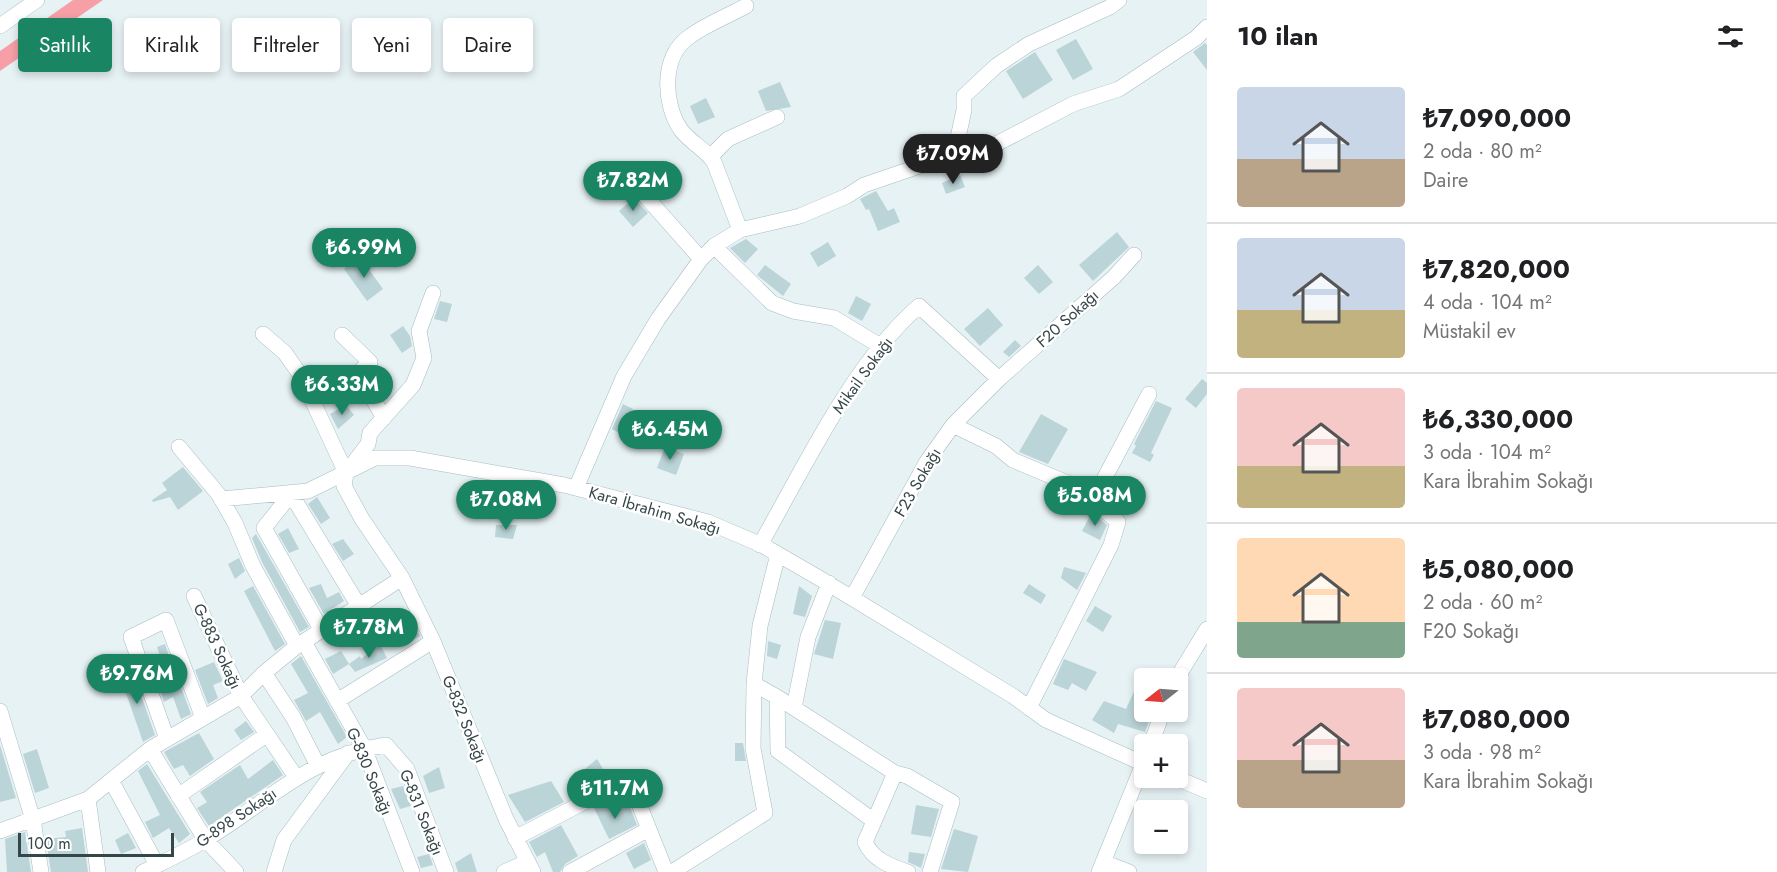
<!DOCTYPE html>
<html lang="tr">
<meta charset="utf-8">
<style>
body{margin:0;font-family:Jost,sans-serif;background:#f6f6f6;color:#202124;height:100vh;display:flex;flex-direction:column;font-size:22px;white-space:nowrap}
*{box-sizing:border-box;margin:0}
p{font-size:20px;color:#757577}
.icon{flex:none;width:33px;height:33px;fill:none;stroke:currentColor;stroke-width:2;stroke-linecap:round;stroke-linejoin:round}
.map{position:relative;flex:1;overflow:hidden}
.sheet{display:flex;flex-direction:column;background:#fff;width:570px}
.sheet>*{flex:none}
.top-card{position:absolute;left:18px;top:18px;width:570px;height:54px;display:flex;gap:12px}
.needle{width:39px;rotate:253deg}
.fabs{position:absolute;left:1134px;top:668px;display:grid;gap:12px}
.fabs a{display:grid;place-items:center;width:54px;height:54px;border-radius:6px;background:#fff;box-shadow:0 3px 9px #0003;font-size:30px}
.scale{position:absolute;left:18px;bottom:15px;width:156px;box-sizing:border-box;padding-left:6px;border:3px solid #354648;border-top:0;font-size:16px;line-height:21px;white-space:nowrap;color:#354648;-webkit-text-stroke:4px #fff;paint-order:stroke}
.price{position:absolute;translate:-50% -51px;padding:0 14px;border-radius:21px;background:#1a8563;color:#fff;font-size:20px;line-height:39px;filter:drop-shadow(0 2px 3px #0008)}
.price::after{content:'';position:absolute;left:50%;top:36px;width:18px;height:14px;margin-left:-9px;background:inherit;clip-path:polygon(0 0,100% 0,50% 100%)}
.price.current{background:#222;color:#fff}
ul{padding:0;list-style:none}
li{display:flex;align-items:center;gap:18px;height:150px;padding:0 30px}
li+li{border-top:2px solid #e0e0e0}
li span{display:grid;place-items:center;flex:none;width:168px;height:120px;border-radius:6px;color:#555}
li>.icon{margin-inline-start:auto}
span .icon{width:72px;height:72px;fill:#fffc;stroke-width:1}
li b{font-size:26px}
h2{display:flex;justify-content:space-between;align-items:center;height:72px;padding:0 30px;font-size:26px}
.tag{padding:0 21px;border-radius:6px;background:#fff;box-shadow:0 3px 9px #0003;font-size:21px;line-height:54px}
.tag.current{background:#1a8563;color:#fff}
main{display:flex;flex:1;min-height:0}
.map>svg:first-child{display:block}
.water{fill:#f69fa6}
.building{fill:#bbd4d7}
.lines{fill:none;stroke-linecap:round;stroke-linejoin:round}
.minor-casing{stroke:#a9bcc1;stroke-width:16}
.minor{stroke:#fff;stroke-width:15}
.labels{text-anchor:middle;stroke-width:5;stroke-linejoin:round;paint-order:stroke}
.street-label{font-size:16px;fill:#354648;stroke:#fff}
</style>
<main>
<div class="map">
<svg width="1207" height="872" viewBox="0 0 1207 872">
<rect width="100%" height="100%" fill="#e7f2f5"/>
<path class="water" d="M73,0H103L0,71V51Z"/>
<path class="building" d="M1076,39L1093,69L1073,80L1056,50Z
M1205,43L1207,45V70L1193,52Z
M1035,52L1053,80L1023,99L1006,71Z
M780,82L791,107L766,111L758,91Z
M706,98L715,117L698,124L690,106Z
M960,175L965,187L946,194L942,183Z
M876,191L888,211L894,208L900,222L878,231L869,209L866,210L860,199Z
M634,198L648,213L633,227L619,211Z
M1117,232L1129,247L1093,281L1079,265Z
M746,239L758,249L745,263L730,248Z
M828,242L836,256L818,267L810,253Z
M360,257L383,289L367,301L344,269Z
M765,265L791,284L783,296L757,275Z
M1038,265L1053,282L1039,294L1024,278Z
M856,296L871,304L862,321L848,313Z
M440,301L452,304L447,322L434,319Z
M988,308L1003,325L980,346L964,329Z
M403,326L410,336L412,346L402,353L390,335Z
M1015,340L1021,346L1009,357L1003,352Z
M347,371L353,384L342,392L334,381Z
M1202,379L1207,383V394L1196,408L1185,399Z
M1156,401L1172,408L1151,453L1154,455L1150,462L1132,453L1136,446L1134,444Z
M623,404L633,409L621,434L612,429Z
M346,405L354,415L338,429L330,414Z
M1041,414L1068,429L1048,464L1019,452Z
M665,447L684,454L676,475L657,468Z
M183,467L203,491L178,510L170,497L153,502L152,500L167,490L162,483Z
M1115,479L1135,489L1128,504L1108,493Z
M317,497L330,518L321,524L308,504Z
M1092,512L1107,525L1100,540L1082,531Z
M496,525H517L513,539L495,537Z
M288,528L299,549L289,553L278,534Z
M256,534L309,627L300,632L262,562L252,538Z
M343,539L354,554L343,561L332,544Z
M239,558L245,571L235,579L228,564Z
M1064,567L1086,573L1077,590L1061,578Z
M321,584L327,598L339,592L344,601L324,614L309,588Z
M1029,584L1046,595L1041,604L1023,593Z
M253,586L285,644L275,651L244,591Z
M799,586L812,596L805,617L793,614Z
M1095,606L1112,616L1103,632L1086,621Z
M825,620L841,623L833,659L814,654Z
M413,622L420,636L405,644L400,630Z
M768,641L781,645L777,659L767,656Z
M165,644L171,662L163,665L157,647Z
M380,644L387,658L355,672L349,664L360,656L361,659Z
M341,651L349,664L333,674L325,659Z
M301,656L347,737L338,744L320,712L306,721L294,700L308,693L291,664Z
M1064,659L1097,672L1086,691L1072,683L1068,690L1053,684Z
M214,662L223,681L213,685L218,698L208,704L195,670Z
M132,669L155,735L143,742L119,673Z
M169,683L170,691L181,687L191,714L181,719L173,697L164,702L159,686Z
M1136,687L1144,691V711H1148L1146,716L1150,718L1145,732L1118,724L1114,733L1092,720L1104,701L1126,709Z
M246,721L254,732L241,740L234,730Z
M199,733L214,759L190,776L183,765L174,769L164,752Z
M735,743H743L746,761H735Z
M0,745L16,798L0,802Z
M37,749L49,788L35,793L23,754Z
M597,759L608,777L587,790L580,773Z
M273,760L283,775L209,826L197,808L207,802L200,792L240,765L248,779Z
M147,764L190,834L179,843L169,828L153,838L145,822L160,815L138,771Z
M439,767L445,788L429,793L423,776Z
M551,781L564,802L525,822L508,795Z
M403,786L411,806L400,809L391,789Z
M606,802L611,814L629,805L637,825L609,839L594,808Z
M916,805L939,809L931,837L911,834Z
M561,825L578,856L565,864L560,872H553L545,852L537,857L529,842Z
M82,828L88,872H51L46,839L66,837L65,831Z
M954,829L978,836L968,872L941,869Z
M25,832L31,872H7L5,839Z
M128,833L136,848L121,854L115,840Z
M644,843L651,860L634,869L626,853Z
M909,852L925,854L921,868L908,862Z
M471,853L477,872H458L455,863Z
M429,854L433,865L421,868L417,857Z"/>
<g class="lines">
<g class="minor-casing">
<path id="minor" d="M0,26L37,0
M954,156L964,110V96L996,66L1029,44L1110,7L1119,0
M710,157L728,139L777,117
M640,190L701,259
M740,230L714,162C705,149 691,143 681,130C663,104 661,56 689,37C706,24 728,16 746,6
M714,246L772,303L793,311L834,318L882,347
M433,293L419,331L424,358L413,385L370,433L368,444L346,473L344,486L362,519L402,578L433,641L506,819L533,872
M263,334L285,353L301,376L346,473
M342,335L370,362L358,373L384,418
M953,425L996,446L1013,460L1077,487L1118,522L1111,545L1029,708
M179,447L219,495L235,523L253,566L297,646
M576,488L624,376L658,319L701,259L714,246L740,230L800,216L847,196L864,185L949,156L964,157L977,154L1073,104L1119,89L1196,38L1207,27
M221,499L308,491L375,458H410L564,485L708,522L762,545L819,578L1013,696L1046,720L1144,764
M1093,500L1149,394
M760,545C804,468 853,363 919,306L999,379
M194,596L241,696L296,777
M852,598L926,463L953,425L999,379L1114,277L1134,255
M322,631L264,528L291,494L360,608
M304,642L364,748L412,872
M1177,678L1207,629
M754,684L777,697L778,751L874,821
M777,697L895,773
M337,701L433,641
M794,708L808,637L829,583
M0,711L33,820L41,872
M167,739L131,637L166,620L203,718
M1151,744L1163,711
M150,749L205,839L236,872
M317,764L293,717L264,673L297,646L402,578
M1174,777L1207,791
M112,782L157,865
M178,796L266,735
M88,799L98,872
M0,831L88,799L150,749L241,696L264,673
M515,838L629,779L666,872
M1103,862L1129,872
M143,872C164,862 185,852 205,840C268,802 308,756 386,745L407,769L446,872
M274,872L284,840L348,753
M504,872L527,862
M570,872L649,829
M672,872L765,813L753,748L754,684L760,626L778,554
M908,872C890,866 873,860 865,842L895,773L907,776L952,802L930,872
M1099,872L1144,762"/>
</g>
<use href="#minor" class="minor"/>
</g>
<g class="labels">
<g class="street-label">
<text transform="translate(1067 318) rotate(-42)" y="6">F20 Sokağı</text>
<text transform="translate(862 375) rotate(-54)" y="6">Mikail Sokağı</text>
<text transform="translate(917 482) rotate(-60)" y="6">F23 Sokağı</text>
<text transform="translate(655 510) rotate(16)" y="6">Kara İbrahim Sokağı</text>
<text transform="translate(218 646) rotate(65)" y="6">G-883 Sokağı</text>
<text transform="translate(465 719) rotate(68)" y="6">G-832 Sokağı</text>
<text transform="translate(370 771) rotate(67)" y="6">G-830 Sokağı</text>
<text transform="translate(422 812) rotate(68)" y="6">G-831 Sokağı</text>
<text transform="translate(236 817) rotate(-34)" y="6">G-898 Sokağı</text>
</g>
</g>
</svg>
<div class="fabs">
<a><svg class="needle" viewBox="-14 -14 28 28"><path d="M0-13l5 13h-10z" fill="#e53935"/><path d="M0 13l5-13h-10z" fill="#757577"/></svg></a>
<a>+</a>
<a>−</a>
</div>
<div class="scale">100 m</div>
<b class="price current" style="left:953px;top:185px">₺7.09M</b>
<b class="price" style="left:633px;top:212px">₺7.82M</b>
<b class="price" style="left:364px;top:279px">₺6.99M</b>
<b class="price" style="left:342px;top:416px">₺6.33M</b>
<b class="price" style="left:670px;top:461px">₺6.45M</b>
<b class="price" style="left:1095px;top:527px">₺5.08M</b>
<b class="price" style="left:506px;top:531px">₺7.08M</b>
<b class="price" style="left:369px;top:659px">₺7.78M</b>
<b class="price" style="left:137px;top:705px">₺9.76M</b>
<b class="price" style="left:615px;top:820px">₺11.7M</b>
<div class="top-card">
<a class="tag current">Satılık</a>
<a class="tag">Kiralık</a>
<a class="tag">Filtreler</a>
<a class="tag">Yeni</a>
<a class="tag">Daire</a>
</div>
</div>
<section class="sheet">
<h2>10 ilan<svg class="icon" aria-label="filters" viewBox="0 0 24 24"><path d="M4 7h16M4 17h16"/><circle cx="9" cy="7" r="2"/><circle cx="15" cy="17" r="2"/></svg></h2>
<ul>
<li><span style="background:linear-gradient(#c9d6e8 60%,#b9a48a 0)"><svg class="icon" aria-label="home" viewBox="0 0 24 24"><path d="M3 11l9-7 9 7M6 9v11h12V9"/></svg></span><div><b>₺7,090,000</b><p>2 oda · 80 m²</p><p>Daire</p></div></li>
<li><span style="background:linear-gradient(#c9d6e8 60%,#c2b280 0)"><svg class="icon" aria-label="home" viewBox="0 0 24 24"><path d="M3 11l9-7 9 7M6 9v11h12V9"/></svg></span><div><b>₺7,820,000</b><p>4 oda · 104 m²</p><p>Müstakil ev</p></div></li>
<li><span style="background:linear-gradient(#f6c9c9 65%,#c2b280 0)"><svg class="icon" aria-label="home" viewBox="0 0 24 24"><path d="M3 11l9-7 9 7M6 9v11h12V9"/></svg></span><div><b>₺6,330,000</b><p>3 oda · 104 m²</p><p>Kara İbrahim Sokağı</p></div></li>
<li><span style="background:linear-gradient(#ffd9b3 70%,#7fa58c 0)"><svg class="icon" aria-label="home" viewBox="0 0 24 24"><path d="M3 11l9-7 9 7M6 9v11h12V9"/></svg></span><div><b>₺5,080,000</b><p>2 oda · 60 m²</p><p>F20 Sokağı</p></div></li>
<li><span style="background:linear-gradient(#f6c9c9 60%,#b9a48a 0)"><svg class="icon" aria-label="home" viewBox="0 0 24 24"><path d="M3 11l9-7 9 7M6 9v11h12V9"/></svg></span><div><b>₺7,080,000</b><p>3 oda · 98 m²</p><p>Kara İbrahim Sokağı</p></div></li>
</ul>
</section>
</main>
